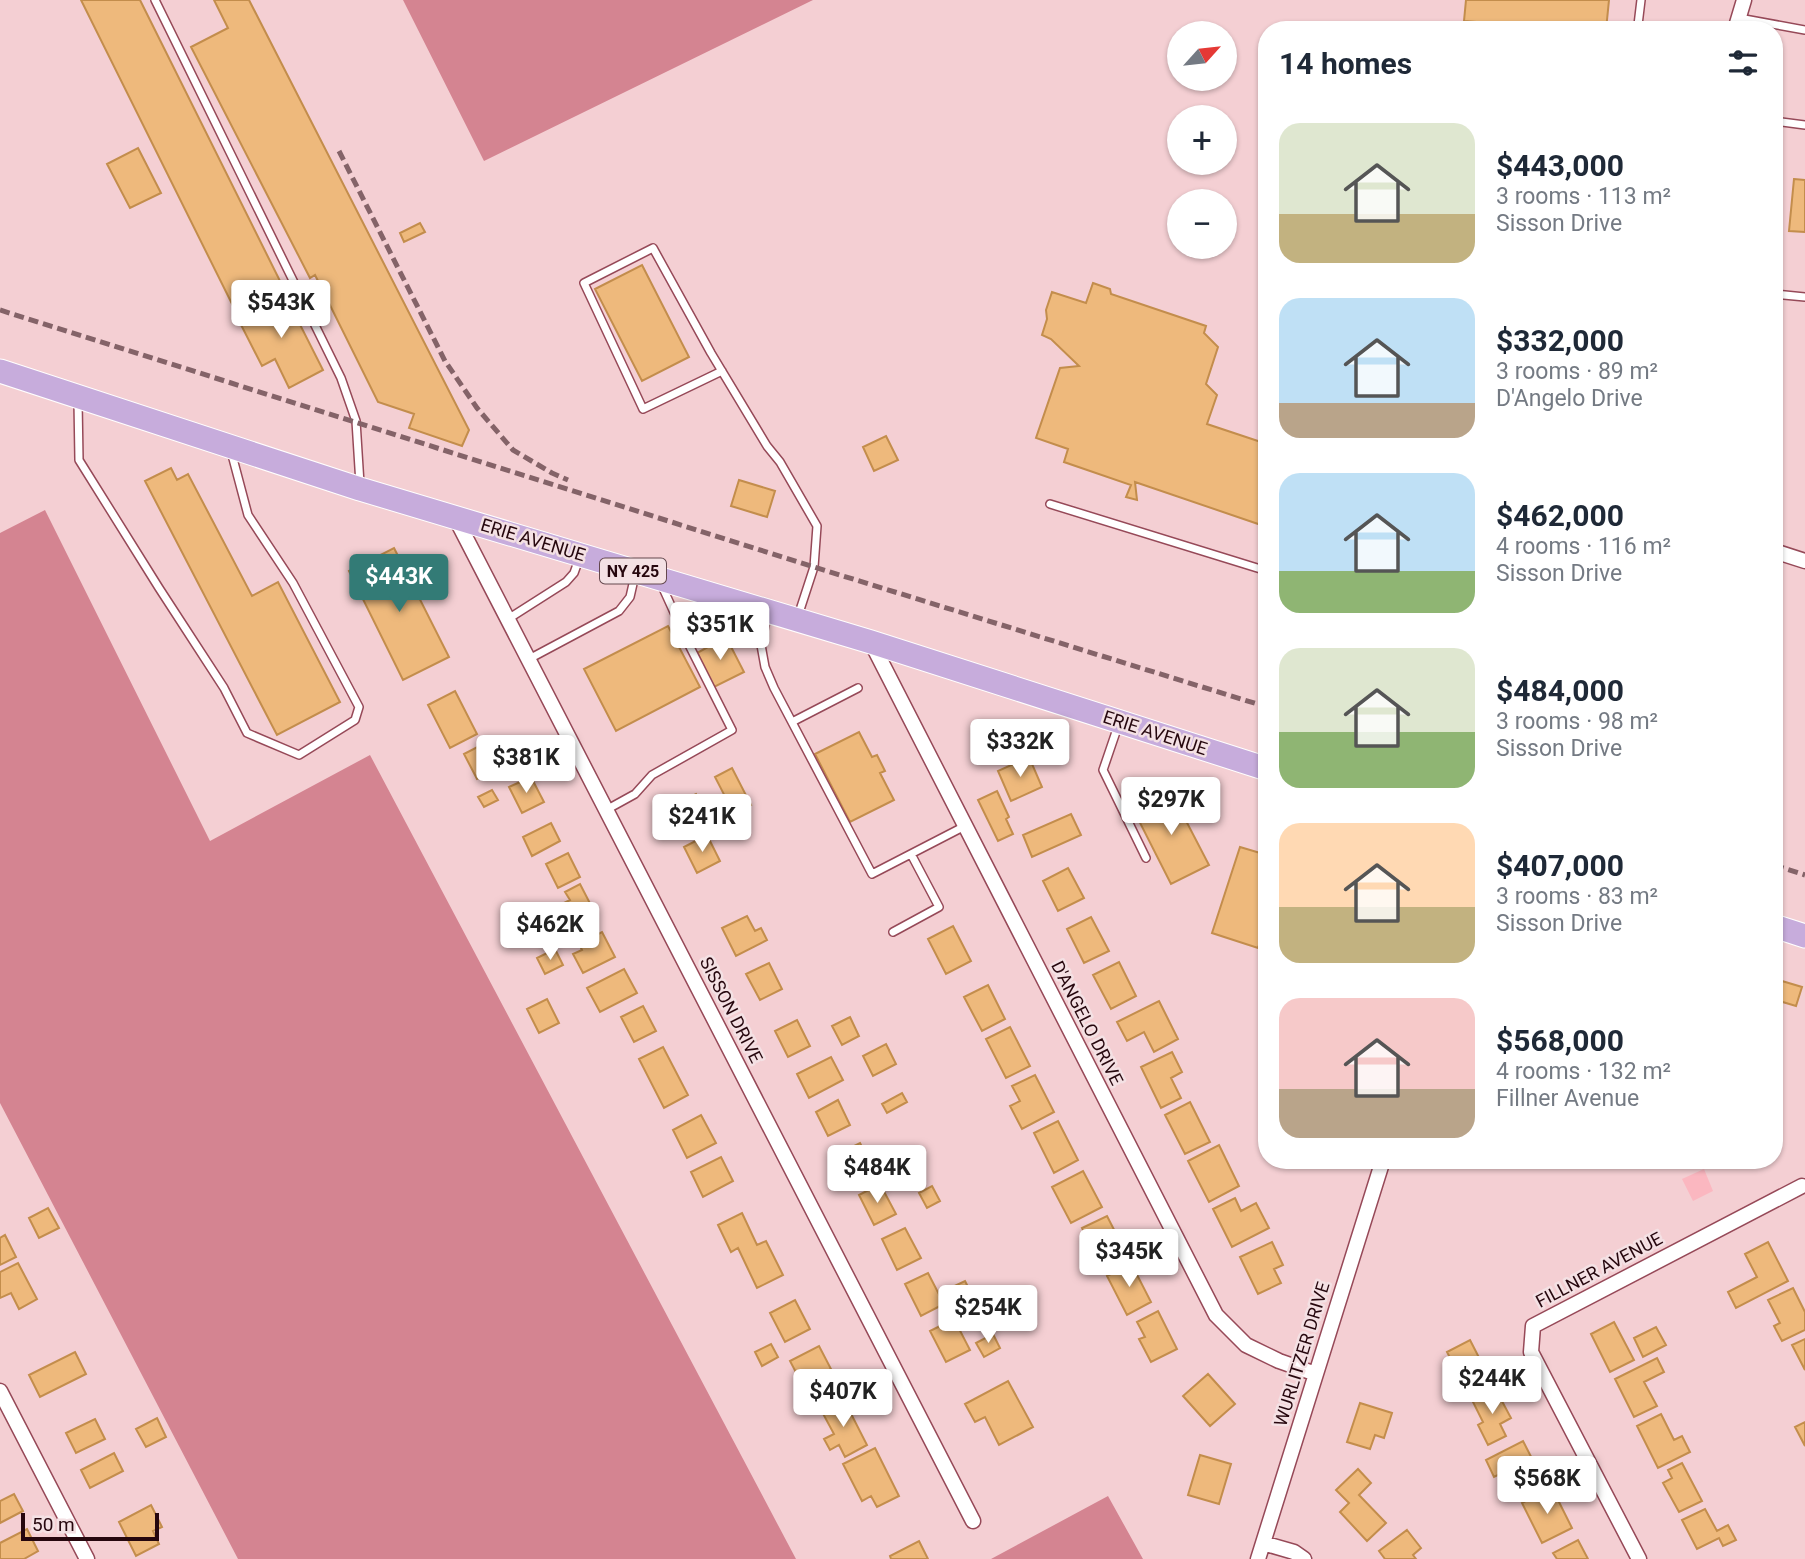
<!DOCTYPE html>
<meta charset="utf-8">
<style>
body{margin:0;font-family:Roboto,sans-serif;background:#f6f6f7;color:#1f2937;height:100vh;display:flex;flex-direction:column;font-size:26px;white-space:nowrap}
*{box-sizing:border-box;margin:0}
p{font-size:23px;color:#747a83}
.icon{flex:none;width:38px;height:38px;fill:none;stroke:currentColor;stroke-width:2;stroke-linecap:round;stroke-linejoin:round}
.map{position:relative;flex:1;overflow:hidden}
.sheet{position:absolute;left:1258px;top:21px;width:525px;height:1148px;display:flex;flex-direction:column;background:#fff;border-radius:28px;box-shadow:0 2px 5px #0004}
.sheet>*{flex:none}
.needle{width:46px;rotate:63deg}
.tools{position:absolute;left:1167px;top:21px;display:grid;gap:14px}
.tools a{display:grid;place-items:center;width:70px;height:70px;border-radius:50%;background:#fff;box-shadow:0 2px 5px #0004;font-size:35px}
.scale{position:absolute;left:21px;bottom:18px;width:138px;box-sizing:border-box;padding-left:7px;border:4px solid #26070e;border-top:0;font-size:19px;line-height:24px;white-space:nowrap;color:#26070e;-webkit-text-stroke:5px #f4e1e4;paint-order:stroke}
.price{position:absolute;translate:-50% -60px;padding:0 16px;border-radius:7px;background:#fff;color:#222;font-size:23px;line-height:46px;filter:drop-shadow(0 2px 4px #0008)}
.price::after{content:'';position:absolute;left:50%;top:42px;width:21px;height:16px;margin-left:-10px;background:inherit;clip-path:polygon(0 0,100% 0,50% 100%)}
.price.active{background:#337b76;color:#fff}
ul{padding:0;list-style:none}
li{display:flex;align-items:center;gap:21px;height:175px;padding:0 21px}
li span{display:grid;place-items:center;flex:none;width:196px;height:140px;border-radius:21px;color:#555}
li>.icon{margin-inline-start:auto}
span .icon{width:84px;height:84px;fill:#fffc;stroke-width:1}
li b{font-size:30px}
h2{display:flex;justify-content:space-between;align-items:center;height:84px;padding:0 21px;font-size:30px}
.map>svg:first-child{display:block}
.green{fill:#fbb7c0}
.forest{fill:#d48491}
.building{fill:#eeb97c;stroke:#c38d4c;stroke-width:2}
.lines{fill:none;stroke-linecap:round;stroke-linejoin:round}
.lane-casing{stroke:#964958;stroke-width:10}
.street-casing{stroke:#964958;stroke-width:17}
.primary-casing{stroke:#fff;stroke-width:25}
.lane{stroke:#fff;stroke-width:7}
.street{stroke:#fff;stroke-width:14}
.primary{stroke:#c7acdc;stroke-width:23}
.rail{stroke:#846368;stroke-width:5;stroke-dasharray:10 5;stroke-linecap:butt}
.labels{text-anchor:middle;stroke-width:5;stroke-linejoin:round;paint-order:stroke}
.shield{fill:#f4e1e4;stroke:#64484e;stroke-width:2}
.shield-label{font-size:16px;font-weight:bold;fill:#26070e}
.street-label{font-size:18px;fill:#26070e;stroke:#f4e1e4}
</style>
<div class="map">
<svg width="1805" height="1559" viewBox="0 0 1805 1559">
<rect width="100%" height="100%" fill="#f4cfd3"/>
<path class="green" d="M1704,1169L1713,1191L1693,1201L1682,1179Z"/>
<path class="forest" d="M403,0H813L484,161Z
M45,510L210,841L370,755L796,1559H238L0,1103V533Z
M1108,1496L1143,1559H991Z"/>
<path class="building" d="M81,0H140L284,289L236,312Z
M214,0H249L469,430L462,446L409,428L414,414L378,402L315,275L310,278L191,47L228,28Z
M1466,0H1609L1606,30H1575L1464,21Z
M138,148L161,193L130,208L107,164Z
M1794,179L1805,180V232L1789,231Z
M1263,215H1267V238H1263Z
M420,223L425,232L404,242L400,233Z
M642,265L689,357L642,381L595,289Z
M1093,283L1110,289L1111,294L1206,326L1204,333L1218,347L1206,384L1217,395L1207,424L1267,444V527L1135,482L1137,500L1126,497L1131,485L1064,462L1068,449L1036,438L1060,368L1079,366L1051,339L1042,335L1047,319L1046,310L1052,292L1086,303Z
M284,293L323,370L289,388L275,359L262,366L237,317Z
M886,436L898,460L874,471L863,447Z
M171,468L177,480L188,474L252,596L278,582L340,702L277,735L145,481Z
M739,480L775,491L767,517L731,506Z
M394,548L449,657L403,680L349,571Z
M668,626L700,687L616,731L584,669Z
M726,637L744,672L714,687L697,653Z
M455,691L477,734L450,748L428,705Z
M859,732L872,757L877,755L885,771L880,773L894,800L850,822L815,754Z
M485,743L498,769L477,779L464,754Z
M1029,757L1042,787L1011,801L998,771Z
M732,768L751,805L734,814L715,777Z
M531,777L544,802L522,813L509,787Z
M492,790L498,800L484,807L478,797Z
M1170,790L1209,865L1171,884L1133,809Z
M997,791L1009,817L1006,819L1013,834L998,841L978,800Z
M696,794L709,818L678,834L666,809Z
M1071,814L1081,835L1032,857L1023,835Z
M551,823L560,841L532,856L523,837Z
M707,835L720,861L697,873L684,847Z
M1240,847L1267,855V921L1258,948L1212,933Z
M568,853L580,877L558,888L546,864Z
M1068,868L1084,898L1058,911L1043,881Z
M580,884L597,917L574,929L562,904L570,900L565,892Z
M747,916L755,931L761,928L767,940L736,956L722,928Z
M1091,917L1109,951L1084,963L1067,929Z
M953,926L971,961L946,974L928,939Z
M602,932L615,957L583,973L573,954L582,950L579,944Z
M555,949L563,965L545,974L537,958Z
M1119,962L1136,996L1111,1009L1093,975Z
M769,963L782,989L760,1000L746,974Z
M624,969L637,993L600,1012L587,988Z
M1782,981L1802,987L1796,1006L1776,1000Z
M988,985L1005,1019L982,1031L964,997Z
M547,999L559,1023L539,1033L527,1009Z
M1159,1001L1178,1039L1154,1052L1144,1032L1127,1041L1117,1022Z
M643,1006L656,1031L634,1042L621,1017Z
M850,1017L859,1036L842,1045L832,1026Z
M797,1020L810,1046L788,1057L775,1031Z
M1010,1027L1030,1066L1006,1078L986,1039Z
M886,1044L896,1064L873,1076L863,1056Z
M663,1047L688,1095L664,1108L639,1059Z
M1172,1052L1182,1072L1171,1078L1181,1098L1161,1108L1141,1067Z
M831,1057L843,1080L809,1098L797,1074Z
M1035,1075L1054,1112L1022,1129L1010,1106L1020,1101L1012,1086Z
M902,1093L907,1102L887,1113L882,1104Z
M838,1100L850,1125L828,1136L816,1112Z
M1190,1102L1210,1142L1185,1154L1165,1115Z
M701,1115L716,1143L687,1158L673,1130Z
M1058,1121L1078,1160L1054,1173L1034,1133Z
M860,1143L873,1170L852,1181L838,1154Z
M1219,1145L1239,1186L1209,1202L1188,1161Z
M721,1157L733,1181L703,1197L691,1172Z
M1083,1171L1102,1207L1071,1223L1052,1187Z
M880,1184L896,1214L874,1225L859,1195Z
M932,1186L940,1201L927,1208L919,1193Z
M1235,1198L1241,1211L1256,1203L1269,1228L1232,1247L1213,1209Z
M48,1208L59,1228L39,1238L29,1218Z
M742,1213L757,1245L766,1241L783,1275L757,1288L738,1248L731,1252L718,1225Z
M1107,1216L1127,1255L1103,1268L1082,1228Z
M905,1228L921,1258L897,1270L882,1239Z
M5,1235L16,1257L0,1265V1238Z
M1272,1242L1283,1265L1274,1269L1281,1283L1258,1294L1240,1257Z
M1768,1242L1788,1281L1736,1308L1728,1292L1757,1277L1745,1254Z
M18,1263L37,1299L19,1309L11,1293L0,1298V1272Z
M1131,1263L1151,1302L1127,1315L1107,1276Z
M928,1273L944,1304L921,1316L905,1284Z
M965,1281L974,1299L957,1307L948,1289Z
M1793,1288L1805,1312V1330L1782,1341L1774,1326L1780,1323L1768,1300Z
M795,1300L810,1329L785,1342L770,1313Z
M1158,1311L1177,1349L1151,1362L1139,1339L1145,1337L1137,1322Z
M954,1319L970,1350L946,1362L930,1331Z
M1614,1322L1634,1360L1610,1372L1591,1334Z
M1656,1327L1666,1345L1643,1357L1634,1338Z
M993,1334L1000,1348L984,1357L976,1343Z
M1805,1339V1370L1792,1345Z
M1470,1340L1490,1379L1467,1391L1447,1352Z
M771,1344L778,1357L762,1366L755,1352Z
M819,1346L831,1369L802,1384L790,1361Z
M75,1352L86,1374L40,1397L29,1375Z
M1657,1358L1664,1372L1644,1382L1657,1406L1634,1417L1615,1379Z
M1208,1374L1235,1404L1210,1426L1183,1396Z
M1008,1381L1033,1427L999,1445L985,1417L975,1422L965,1404Z
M1495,1388L1511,1418L1500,1424L1506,1436L1488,1445L1478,1425L1483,1422L1472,1400Z
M843,1398L867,1445L845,1457L839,1445L830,1450L824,1439L834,1434L821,1410Z
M1360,1403L1392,1413L1384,1438L1375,1435L1370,1449L1347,1442Z
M1661,1414L1674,1440L1682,1436L1690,1452L1658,1468L1637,1426Z
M157,1418L166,1437L146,1447L136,1429Z
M95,1419L105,1439L76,1453L66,1433Z
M1805,1422V1446L1795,1427Z
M1523,1441L1543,1480L1519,1492L1508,1470L1494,1477L1486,1460Z
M875,1448L899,1496L877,1507L871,1496L862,1501L843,1464Z
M114,1453L123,1471L90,1488L81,1470Z
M1200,1455L1231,1464L1219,1504L1188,1495Z
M1682,1463L1702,1501L1679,1512L1663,1483L1672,1478L1668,1470Z
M1358,1469L1371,1483L1359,1495L1386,1523L1367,1541L1340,1512L1349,1503L1336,1490Z
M1552,1488L1572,1528L1542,1543L1522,1503Z
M14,1494L23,1511L0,1523V1501Z
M151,1505L162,1527L153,1531L159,1544L136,1556L119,1522Z
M1705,1509L1717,1531L1728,1525L1736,1540L1723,1546L1719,1538L1697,1549L1682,1520Z
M27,1529L38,1551L24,1559H0V1543Z
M1407,1530L1421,1548L1413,1555L1416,1559H1385L1379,1551Z
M1578,1540L1588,1559H1557L1553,1553Z
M919,1541L928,1559H891L890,1556Z"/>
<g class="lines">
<g class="lane-casing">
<path id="lane" d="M155,0L341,378L356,421L360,484
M1739,18L1805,30
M1638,25L1641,0
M1774,121L1805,125
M1774,294L1805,297
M722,371L643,409L584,283L653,248L711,353L767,446L780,462L817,526L814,567L798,616
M78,401L79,460L159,588L224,688L247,733L299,755L355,720L359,707L293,583L248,515L231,451
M1050,504L1267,571
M767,616L761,645L765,667L774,688L872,874L965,826
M508,619L566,582L574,573L579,559
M529,659L619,611L630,597L635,575
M792,722L858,688
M1118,726L1103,770L1146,858
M606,810L635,794L652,775L732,730L688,643L662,586
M893,932L939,907L911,854"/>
</g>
<g class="street-casing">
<path id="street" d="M1735,30L1744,0
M455,517L973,1521
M1774,551L1805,561
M871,642L1216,1315L1246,1345L1279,1361L1316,1374
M0,1391L87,1559
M1263,1543L1294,1552L1304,1559
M1258,1559L1383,1160
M1639,1559L1531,1352L1533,1326L1802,1186"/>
</g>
<g class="primary-casing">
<path id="primary" d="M0,371L360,489L871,642L1267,769
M1774,926L1805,936"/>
</g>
<use href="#lane" class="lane"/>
<use href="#street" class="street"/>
<use href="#primary" class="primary"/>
<path class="rail" d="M339,151L445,361L477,408L513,450L552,473L568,480
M0,310L814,567L1267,707
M1774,865L1805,875"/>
</g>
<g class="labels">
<rect class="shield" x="600" y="558.5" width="66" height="25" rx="5"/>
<g class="shield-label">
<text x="633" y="577">NY 425</text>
</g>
<g class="street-label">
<text transform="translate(533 540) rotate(17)" y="6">ERIE AVENUE</text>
<text transform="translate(1155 733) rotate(18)" y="6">ERIE AVENUE</text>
<text transform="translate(731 1010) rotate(63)" y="6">SISSON DRIVE</text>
<text transform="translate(1087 1023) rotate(63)" y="6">D'ANGELO DRIVE</text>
<text transform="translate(1599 1270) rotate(-28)" y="6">FILLNER AVENUE</text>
<text transform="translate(1302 1354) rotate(-73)" y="6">WURLITZER DRIVE</text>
</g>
</g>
</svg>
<div class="tools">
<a><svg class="needle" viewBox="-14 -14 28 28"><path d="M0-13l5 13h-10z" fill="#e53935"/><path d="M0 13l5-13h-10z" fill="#747a83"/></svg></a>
<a>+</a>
<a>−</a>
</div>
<div class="scale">50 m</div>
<b class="price" style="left:281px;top:340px">$543K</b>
<b class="price active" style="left:399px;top:614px">$443K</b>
<b class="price" style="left:720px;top:662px">$351K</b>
<b class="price" style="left:1020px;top:779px">$332K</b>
<b class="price" style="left:526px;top:795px">$381K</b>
<b class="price" style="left:1171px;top:837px">$297K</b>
<b class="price" style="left:702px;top:854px">$241K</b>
<b class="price" style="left:550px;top:962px">$462K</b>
<b class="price" style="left:877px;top:1205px">$484K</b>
<b class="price" style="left:1129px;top:1289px">$345K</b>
<b class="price" style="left:988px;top:1345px">$254K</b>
<b class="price" style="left:1492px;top:1416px">$244K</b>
<b class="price" style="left:843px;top:1429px">$407K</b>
<b class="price" style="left:1547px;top:1516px">$568K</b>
<section class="sheet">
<h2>14 homes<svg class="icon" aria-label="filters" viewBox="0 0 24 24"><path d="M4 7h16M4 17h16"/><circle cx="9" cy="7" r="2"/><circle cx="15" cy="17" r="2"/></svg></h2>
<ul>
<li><span style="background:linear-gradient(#dfe7d0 65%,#c2b280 0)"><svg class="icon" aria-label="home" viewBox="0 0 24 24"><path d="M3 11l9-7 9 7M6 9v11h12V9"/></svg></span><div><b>$443,000</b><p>3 rooms · 113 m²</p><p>Sisson Drive</p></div></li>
<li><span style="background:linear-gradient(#bfe0f5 75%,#b9a48a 0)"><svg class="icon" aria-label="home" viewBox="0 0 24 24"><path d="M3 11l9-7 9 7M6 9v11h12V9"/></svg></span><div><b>$332,000</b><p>3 rooms · 89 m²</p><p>D'Angelo Drive</p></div></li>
<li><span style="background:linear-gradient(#bfe0f5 70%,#8fb573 0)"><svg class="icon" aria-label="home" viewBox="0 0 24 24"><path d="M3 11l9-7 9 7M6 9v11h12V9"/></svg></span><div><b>$462,000</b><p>4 rooms · 116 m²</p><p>Sisson Drive</p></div></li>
<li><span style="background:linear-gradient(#dfe7d0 60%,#8fb573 0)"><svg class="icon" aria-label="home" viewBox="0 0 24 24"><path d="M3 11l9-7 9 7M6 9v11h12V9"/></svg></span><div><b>$484,000</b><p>3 rooms · 98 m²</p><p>Sisson Drive</p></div></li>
<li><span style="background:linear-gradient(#ffd9b3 60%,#c2b280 0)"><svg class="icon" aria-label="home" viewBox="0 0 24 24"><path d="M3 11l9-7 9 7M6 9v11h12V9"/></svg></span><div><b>$407,000</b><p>3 rooms · 83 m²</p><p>Sisson Drive</p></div></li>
<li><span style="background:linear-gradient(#f6c9c9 65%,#b9a48a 0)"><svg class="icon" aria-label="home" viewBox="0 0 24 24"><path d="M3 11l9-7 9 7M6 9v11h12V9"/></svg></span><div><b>$568,000</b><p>4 rooms · 132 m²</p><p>Fillner Avenue</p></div></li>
</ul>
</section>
</div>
